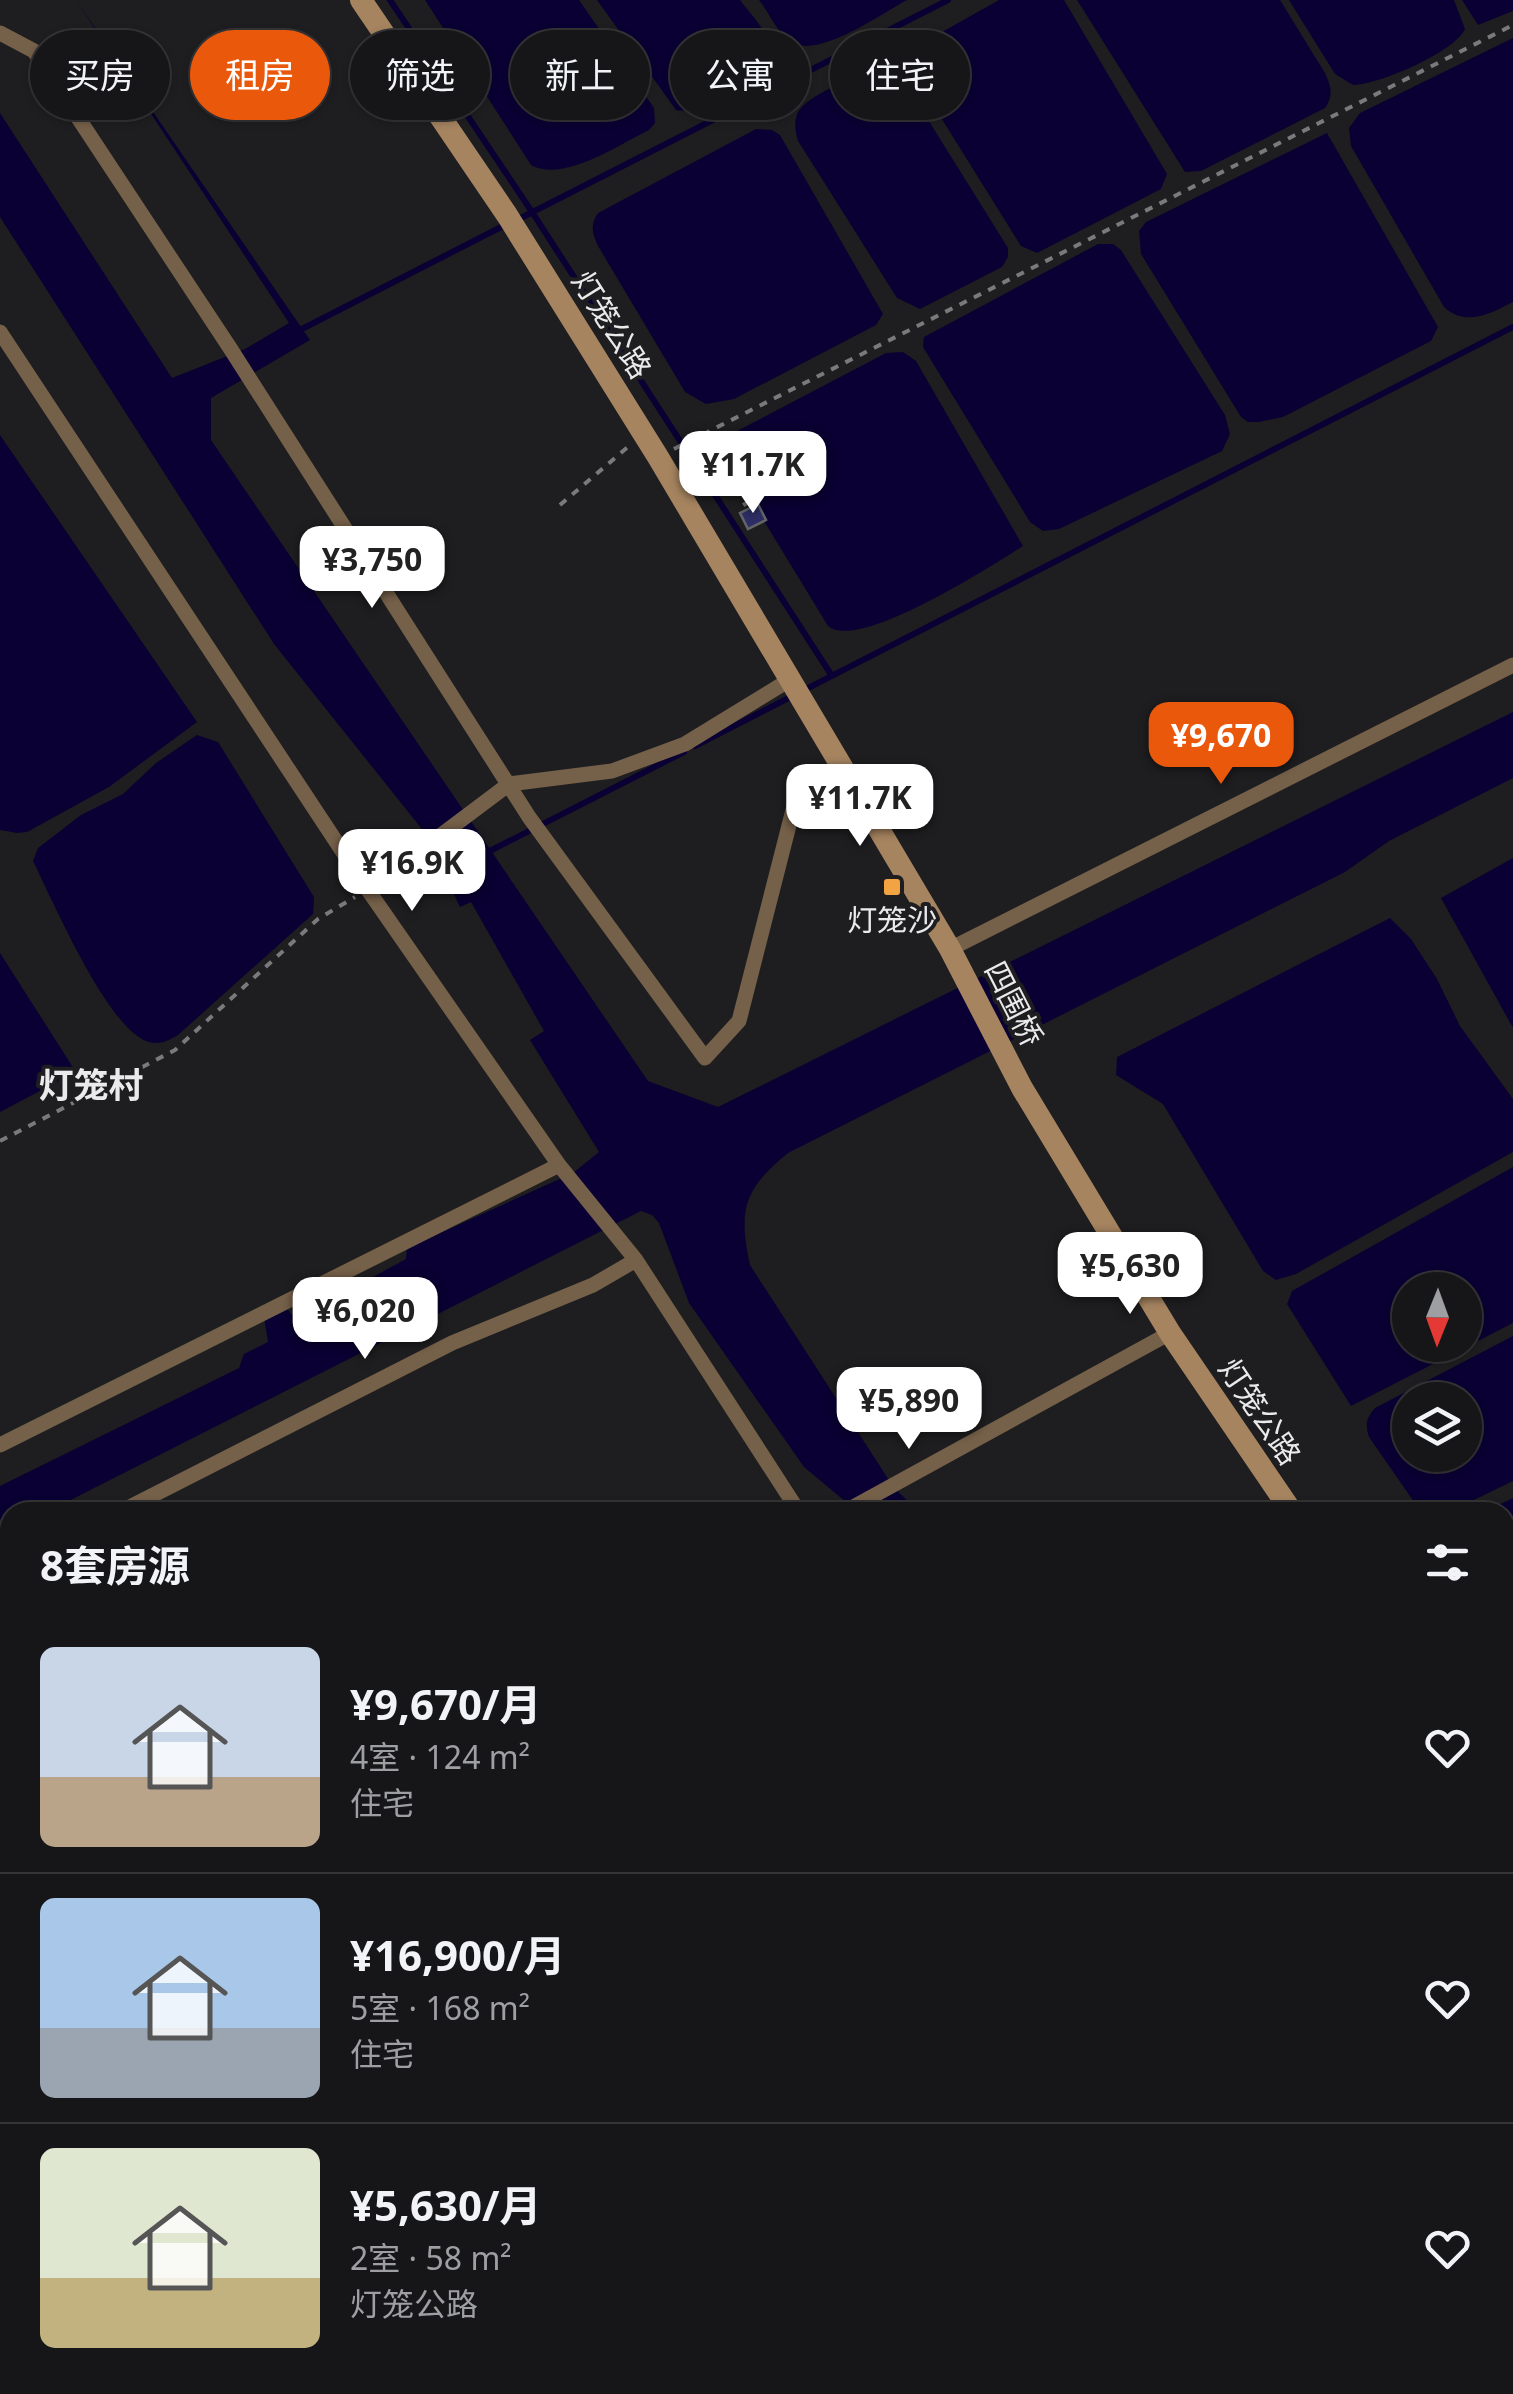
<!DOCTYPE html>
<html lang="zh">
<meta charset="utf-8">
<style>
body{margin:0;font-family:"Noto Sans","Noto Sans SC",sans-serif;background:#232325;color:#f1f3f6;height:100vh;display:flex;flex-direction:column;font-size:38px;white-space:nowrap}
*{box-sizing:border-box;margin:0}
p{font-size:32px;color:#9e9fa2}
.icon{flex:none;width:55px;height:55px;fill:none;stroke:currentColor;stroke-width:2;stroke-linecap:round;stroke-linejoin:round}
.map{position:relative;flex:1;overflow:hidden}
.sheet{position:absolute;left:0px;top:1502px;width:1515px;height:892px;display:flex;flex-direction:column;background:#161618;border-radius:30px 30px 0 0;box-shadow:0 2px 8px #0004,0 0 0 2px #353537}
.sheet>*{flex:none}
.guide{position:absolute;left:30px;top:30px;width:1000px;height:90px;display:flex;gap:20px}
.needle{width:65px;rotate:181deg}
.buttons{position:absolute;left:1392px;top:1272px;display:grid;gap:20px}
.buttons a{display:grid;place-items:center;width:90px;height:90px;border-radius:50%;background:#161618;box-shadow:0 2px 8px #0004,0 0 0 2px #353537;font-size:50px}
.price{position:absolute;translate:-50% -85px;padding:0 22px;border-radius:20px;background:#fff;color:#222;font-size:32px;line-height:65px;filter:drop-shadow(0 2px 5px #0008)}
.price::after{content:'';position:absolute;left:50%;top:60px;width:30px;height:22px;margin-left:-15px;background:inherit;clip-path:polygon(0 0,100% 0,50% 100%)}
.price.on{background:#ea580c;color:#fff}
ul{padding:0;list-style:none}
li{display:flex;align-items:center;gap:30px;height:250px;padding:0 40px}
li+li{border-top:2px solid #353537}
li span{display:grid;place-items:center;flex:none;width:280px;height:200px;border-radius:15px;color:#555}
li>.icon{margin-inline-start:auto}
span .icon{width:120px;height:120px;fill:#fffc;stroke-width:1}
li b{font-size:42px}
h2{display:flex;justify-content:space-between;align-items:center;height:120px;padding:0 40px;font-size:42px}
.tag{padding:0 35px;border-radius:45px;background:#161618;box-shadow:0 2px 8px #0004,0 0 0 2px #353537;font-size:35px;line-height:90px}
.tag.on{background:#ea580c;color:#fff}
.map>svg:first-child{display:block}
.water{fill:#0a0033;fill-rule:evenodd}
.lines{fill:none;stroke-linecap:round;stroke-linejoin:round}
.stream{stroke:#0a0033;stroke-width:6}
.building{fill:#2e2e66;stroke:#646567;stroke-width:2.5}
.path{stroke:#7a7a7c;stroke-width:4;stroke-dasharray:8 8;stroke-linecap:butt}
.street{stroke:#756049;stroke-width:15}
.secondary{stroke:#a68460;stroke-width:22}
.poi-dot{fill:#f3a442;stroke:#1e1e20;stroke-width:4}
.labels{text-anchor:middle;stroke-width:8;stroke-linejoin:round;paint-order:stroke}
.street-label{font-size:30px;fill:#eaeaec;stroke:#1e1e20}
.poi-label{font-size:30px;fill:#eaeaec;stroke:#1e1e20}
.quarter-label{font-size:35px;font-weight:bold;fill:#eaeaec;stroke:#1e1e20}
</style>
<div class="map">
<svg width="1513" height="2394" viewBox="0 0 1513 2394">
<rect width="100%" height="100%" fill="#1e1e20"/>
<path class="water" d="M76,0L310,340L211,398V440L648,1081L718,1107L1513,712V778L1389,841L1345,872L788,1153C744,1189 738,1209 750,1265L894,1488L920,1512H858L804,1467L689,1303L659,1223L652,1215L641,1211L47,1512H10V1531L0,1536V1486L239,1368L244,1354L268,1342L263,1311L284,1305L292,1315L301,1316L406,1259L407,1248L573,1173L599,1152L530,1040L544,1031L471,902L460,907L425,833L274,644L0,217V113L172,378L245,349L289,323Z
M425,0H579L654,108L655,123L649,130C618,145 563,183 531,165Z
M597,0H740C752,16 790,55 769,74C758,83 739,88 727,94C711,102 693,113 676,110Z
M759,0H907C880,14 813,64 786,39C776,28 768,12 759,0Z
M999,0H1064L1167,174L1161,189L1037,253L1021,246L905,60L910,50Z
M1077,0H1280L1325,73C1331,86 1334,96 1325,108L1201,171L1185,172Z
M1289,0H1454L1465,29C1455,52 1378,85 1353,85L1335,74Z
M1462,0H1513V11L1478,25Z
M1513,38V302C1490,314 1465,327 1444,307L1351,146L1349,128L1360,113Z
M882,66L897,70L1008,248V257L1002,267L920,309L897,298L798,141C795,131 793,118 800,109C815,91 860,76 882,66Z
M756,129L772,130L780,135L883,314L876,325L734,399L706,404L685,392L598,246C592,233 590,225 598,213Z
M1327,133L1438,327L1431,341L1283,417L1259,422H1248L1241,417L1141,254L1139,231L1146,222Z
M1098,244H1113L1121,250L1225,415L1230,434L1222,451L1059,529L1043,531L1030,522L923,347L924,337Z
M903,352L916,361L1023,546C991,566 858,652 828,626L720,449V440L886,353Z
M0,435L197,722L109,787L27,832L17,833L0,830Z
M197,735L218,742L314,897L313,914L178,1035C168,1041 160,1045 149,1042C109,1032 52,899 33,861L38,848L81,815L123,794L156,763Z
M1513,858V1028L1441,898Z
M1390,918L1411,939L1437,979L1460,1026L1513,1099V1152L1296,1274L1276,1280L1263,1271L1163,1104L1116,1075L1117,1057Z
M0,953L76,1072L0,1112Z
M1513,1167V1323L1351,1406L1287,1304L1292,1291ZM1410,1290H1465V1345H1410Z
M1513,1336V1481L1449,1512H1421L1369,1437C1365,1425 1366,1418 1375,1408ZM1410,1400H1465V1455H1410Z
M1513,1498V1636L1505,1626V1512H1484Z
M1513,1687V1783L1505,1771V1691Z
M10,1840V2053L0,2057V1843Z
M10,2065V2182L0,2166V2068Z
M10,2302V2385H107L113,2394H0V2307Z
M137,2385H354L331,2394H143Z
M441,2385H700L705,2394H442Z
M939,2385H1014L1022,2394H914Z
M1411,2385H1496L1503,2394H1417Z"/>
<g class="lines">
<path class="stream" d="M390,0L532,212L832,676
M517,220L948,0
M298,331L505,225
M695,746L1513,327
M482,855L684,752"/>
</g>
<path class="building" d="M758,504L766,520L748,529L740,513Z"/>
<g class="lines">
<path class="path" d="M702,434L746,506
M674,449L1513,25
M560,505L629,446
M0,1141L175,1050L318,919L355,897"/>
<path class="street" d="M0,33L34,51L230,348L529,817L705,1058L739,1021L795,802L850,781
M0,332L368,890L559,1165L636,1260L799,1512
M368,890L509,784L612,771L685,744L791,679
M950,949L1513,665
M0,1445L559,1165
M120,1512L452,1343L593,1285L636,1260
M844,1512L1170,1333
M0,1574L10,1569
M0,1832L10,1829
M1292,2385L1303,2394
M1366,2385L1372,2394"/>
<path class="secondary" d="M361,0L507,215L658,457L950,949L1022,1088L1170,1333L1292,1512
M1505,1827L1513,1839"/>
</g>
<rect class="poi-dot" x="882" y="877" width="20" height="20" rx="5"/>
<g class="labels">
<g class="street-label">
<text transform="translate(611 325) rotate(58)" y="10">灯笼公路</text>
<text transform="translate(1013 1004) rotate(63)" y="10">四围桥</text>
<text transform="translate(1259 1412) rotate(56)" y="10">灯笼公路</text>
</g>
<g class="poi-label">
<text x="892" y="931">灯笼沙</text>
</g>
<g class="quarter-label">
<text x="91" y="1098">灯笼村</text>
</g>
</g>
</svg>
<div class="buttons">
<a><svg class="needle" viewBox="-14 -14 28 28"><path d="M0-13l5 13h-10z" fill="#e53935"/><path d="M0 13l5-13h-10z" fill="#9e9fa2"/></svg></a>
<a><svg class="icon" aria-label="layers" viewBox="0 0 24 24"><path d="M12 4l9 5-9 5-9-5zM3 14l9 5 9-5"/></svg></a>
</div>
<b class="price" style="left:753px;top:516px">¥11.7K</b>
<b class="price" style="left:372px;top:611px">¥3,750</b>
<b class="price on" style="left:1221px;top:787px">¥9,670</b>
<b class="price" style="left:860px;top:849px">¥11.7K</b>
<b class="price" style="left:412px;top:914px">¥16.9K</b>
<b class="price" style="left:1130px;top:1317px">¥5,630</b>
<b class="price" style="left:365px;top:1362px">¥6,020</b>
<b class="price" style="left:909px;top:1452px">¥5,890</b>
<div class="guide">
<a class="tag">买房</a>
<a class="tag on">租房</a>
<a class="tag">筛选</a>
<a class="tag">新上</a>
<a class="tag">公寓</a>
<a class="tag">住宅</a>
</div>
<section class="sheet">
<h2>8套房源<svg class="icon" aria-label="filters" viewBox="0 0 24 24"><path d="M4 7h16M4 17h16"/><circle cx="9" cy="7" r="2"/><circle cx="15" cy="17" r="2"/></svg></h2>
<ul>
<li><span style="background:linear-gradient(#c9d6e8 65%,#b9a48a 0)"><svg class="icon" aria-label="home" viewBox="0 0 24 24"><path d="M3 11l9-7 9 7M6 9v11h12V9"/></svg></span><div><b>¥9,670/月</b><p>4室 · 124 m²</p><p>住宅</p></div><svg class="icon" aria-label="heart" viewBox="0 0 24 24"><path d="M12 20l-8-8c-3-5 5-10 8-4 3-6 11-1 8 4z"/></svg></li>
<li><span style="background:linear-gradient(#a9c7e8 65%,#9aa5b1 0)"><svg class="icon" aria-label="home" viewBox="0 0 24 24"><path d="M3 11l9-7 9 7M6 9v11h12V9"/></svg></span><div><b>¥16,900/月</b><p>5室 · 168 m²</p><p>住宅</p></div><svg class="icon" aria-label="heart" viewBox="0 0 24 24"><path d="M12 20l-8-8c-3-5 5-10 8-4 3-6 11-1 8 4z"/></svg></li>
<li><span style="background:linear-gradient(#dfe7d0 65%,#c2b280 0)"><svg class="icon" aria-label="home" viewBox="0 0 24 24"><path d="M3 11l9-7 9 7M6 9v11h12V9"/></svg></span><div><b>¥5,630/月</b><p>2室 · 58 m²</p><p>灯笼公路</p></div><svg class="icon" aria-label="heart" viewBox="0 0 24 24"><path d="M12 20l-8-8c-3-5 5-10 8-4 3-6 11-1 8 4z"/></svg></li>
</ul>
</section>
</div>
